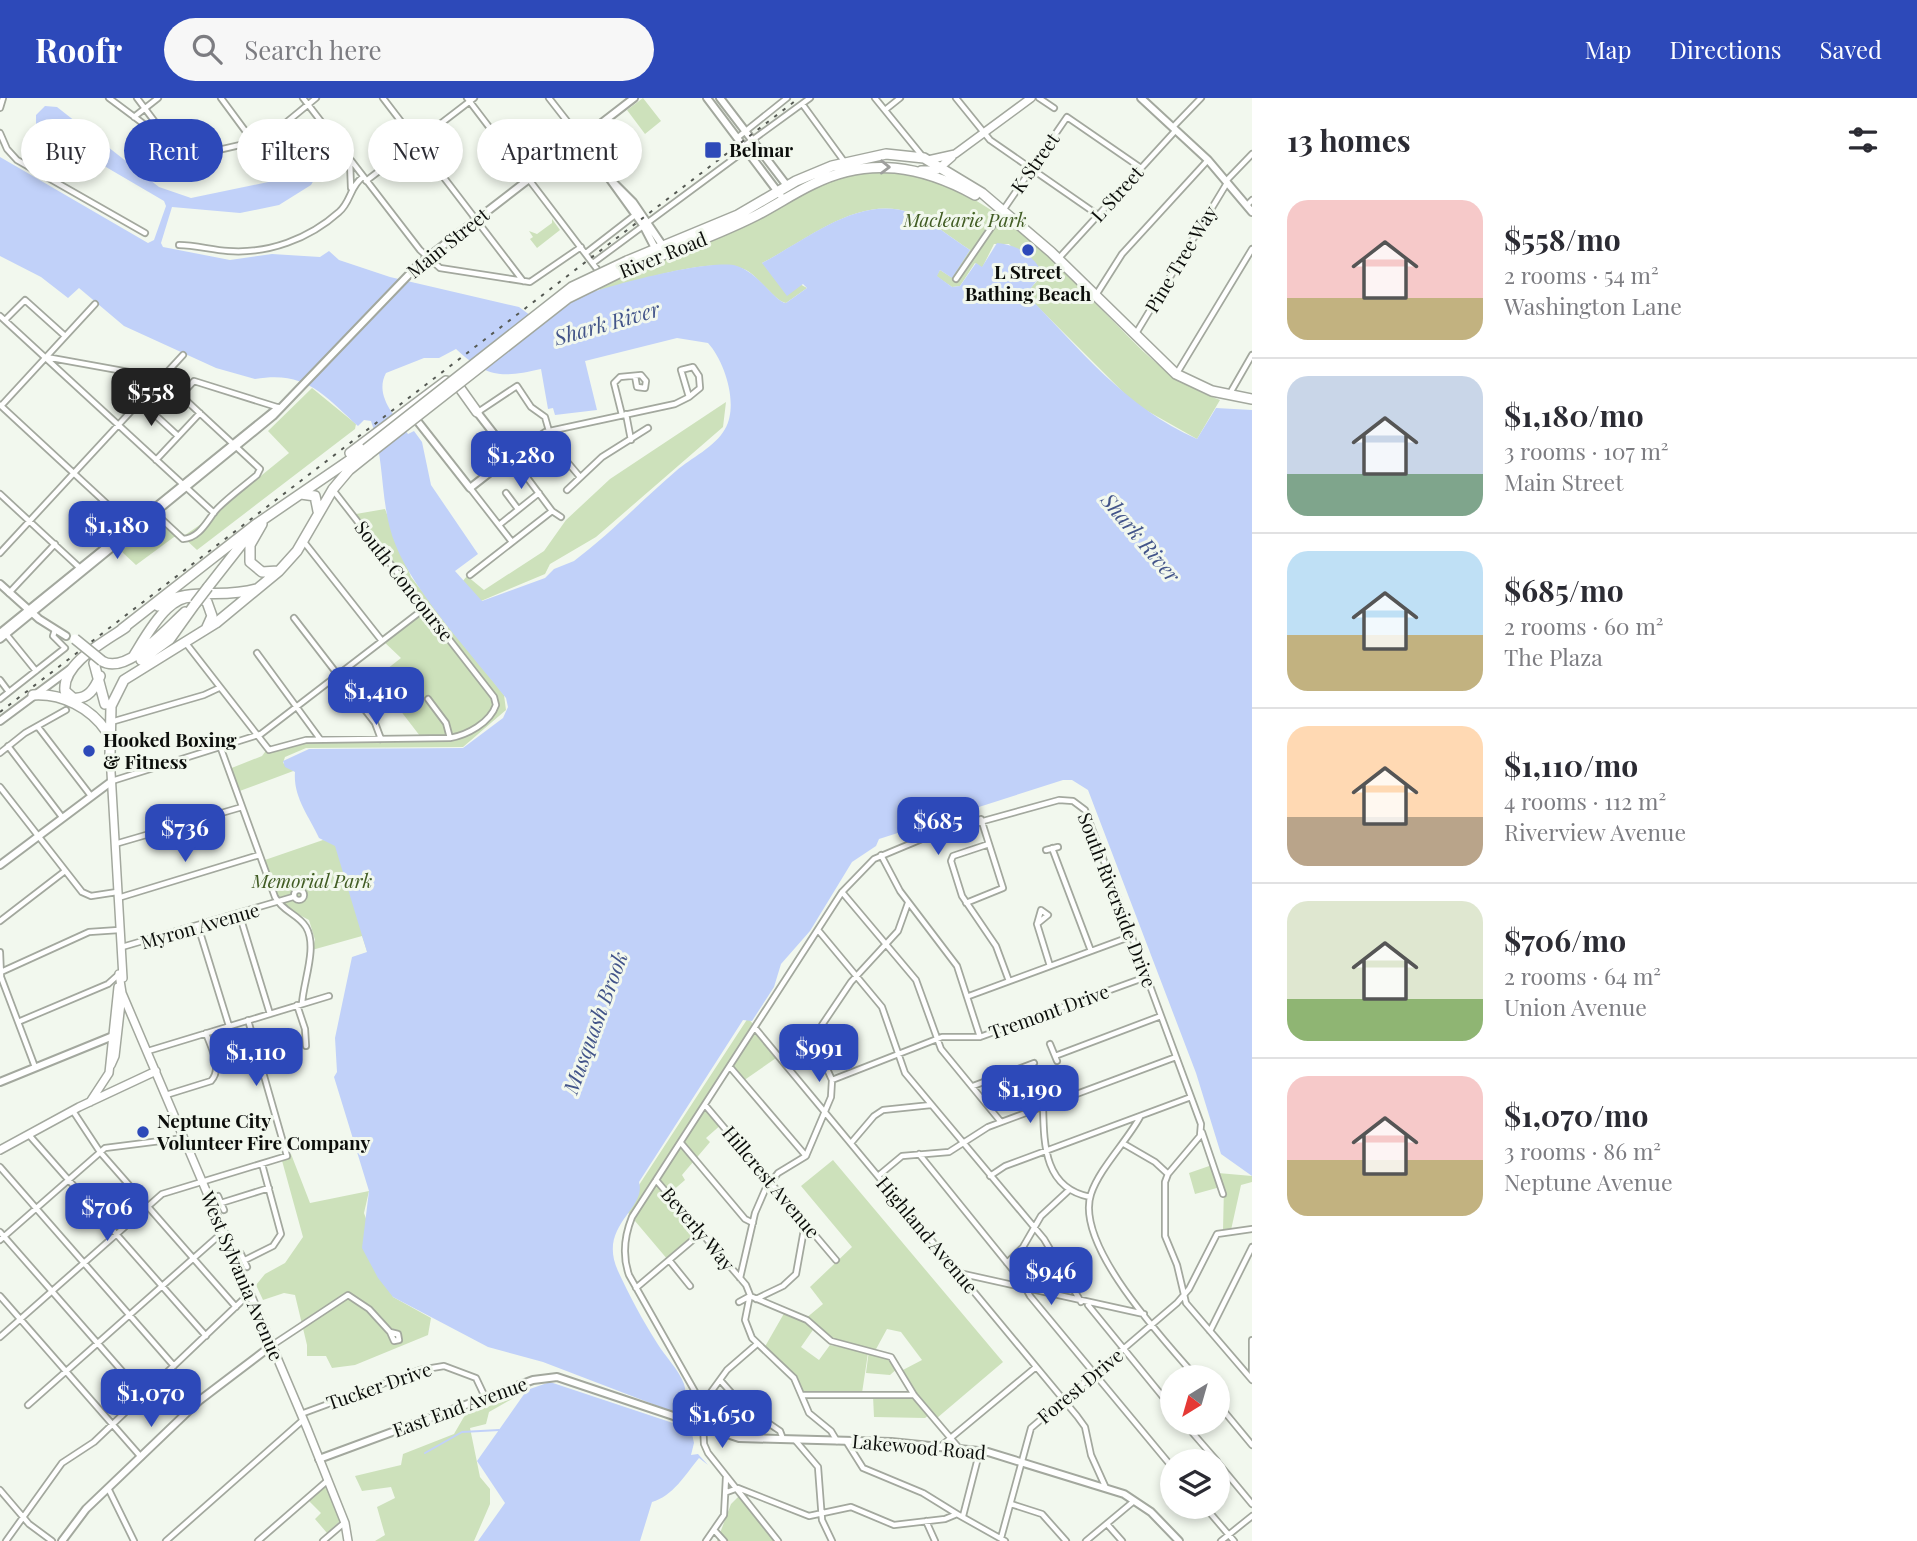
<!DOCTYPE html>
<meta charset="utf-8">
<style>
body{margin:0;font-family:"Playfair Display",serif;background:#f7f7f7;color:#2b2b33;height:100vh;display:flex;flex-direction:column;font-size:26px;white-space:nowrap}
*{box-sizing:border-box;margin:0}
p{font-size:23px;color:#7c7c81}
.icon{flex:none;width:38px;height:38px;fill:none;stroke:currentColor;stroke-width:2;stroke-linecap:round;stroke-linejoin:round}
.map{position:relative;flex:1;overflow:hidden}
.side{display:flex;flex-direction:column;background:#fff;width:665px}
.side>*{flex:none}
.guide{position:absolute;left:21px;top:21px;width:665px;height:63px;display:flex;gap:14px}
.needle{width:46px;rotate:217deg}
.controls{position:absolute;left:1160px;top:1267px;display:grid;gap:14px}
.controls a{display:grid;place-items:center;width:70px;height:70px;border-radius:50%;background:#fff;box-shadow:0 4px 10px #0003;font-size:35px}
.price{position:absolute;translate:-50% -60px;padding:0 16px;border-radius:14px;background:#2d49b9;color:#fff;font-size:23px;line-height:46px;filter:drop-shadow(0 2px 4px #0008)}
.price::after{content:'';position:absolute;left:50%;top:42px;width:21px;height:16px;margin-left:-10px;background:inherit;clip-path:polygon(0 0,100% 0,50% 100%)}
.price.current{background:#222;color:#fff}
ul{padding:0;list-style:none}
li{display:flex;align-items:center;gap:21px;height:175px;padding:0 35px}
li+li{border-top:2px solid #e1e1e2}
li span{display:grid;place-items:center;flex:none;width:196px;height:140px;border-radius:21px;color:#555}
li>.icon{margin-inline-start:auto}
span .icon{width:84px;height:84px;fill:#fffc;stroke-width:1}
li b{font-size:30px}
h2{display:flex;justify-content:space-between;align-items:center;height:84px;padding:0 35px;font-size:30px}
.tag{padding:0 24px;border-radius:32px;background:#fff;box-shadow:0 4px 10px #0003;font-size:24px;line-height:63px}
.tag.current{background:#2d49b9;color:#fff}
header{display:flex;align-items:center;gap:42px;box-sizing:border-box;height:98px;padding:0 35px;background:#2d49b9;color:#fff}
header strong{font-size:33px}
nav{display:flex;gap:38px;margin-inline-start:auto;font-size:24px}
.search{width:490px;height:63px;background:#f7f7f7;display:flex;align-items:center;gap:18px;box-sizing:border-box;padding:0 24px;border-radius:38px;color:#7c7c81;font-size:26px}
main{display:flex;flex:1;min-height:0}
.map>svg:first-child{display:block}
.green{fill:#cde1bb}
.water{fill:#c1d1f9;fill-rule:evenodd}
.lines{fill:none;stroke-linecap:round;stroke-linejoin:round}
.stream{stroke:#c1d1f9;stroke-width:2}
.street-casing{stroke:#a3a89e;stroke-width:8}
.secondary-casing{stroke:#a3a89e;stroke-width:10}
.primary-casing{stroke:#a3a89e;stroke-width:10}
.highway-casing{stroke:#a3a89e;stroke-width:12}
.street{stroke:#fff;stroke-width:4.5}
.secondary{stroke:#fff;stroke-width:6}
.primary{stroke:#fff;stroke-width:7}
.highway{stroke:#fff;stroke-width:9}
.rail{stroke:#555953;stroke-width:2;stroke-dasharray:3.5 7;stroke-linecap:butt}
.highway-bridge-casing{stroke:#a3a89e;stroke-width:12;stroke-linecap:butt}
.highway-bridge{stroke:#fff;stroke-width:9}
.oneway{stroke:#9e9f9d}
.poi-dot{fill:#2d49b9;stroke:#f2f8ee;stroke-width:2.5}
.labels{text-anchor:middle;stroke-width:6;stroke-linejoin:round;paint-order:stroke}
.poi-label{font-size:19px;font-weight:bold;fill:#0c0e0b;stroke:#f2f8ee;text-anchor:start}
.street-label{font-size:19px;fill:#0c0e0b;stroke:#f2f8ee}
.park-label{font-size:19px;font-style:italic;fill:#415c24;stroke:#f2f8ee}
.water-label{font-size:21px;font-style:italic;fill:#425489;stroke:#f2f8ee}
</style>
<header>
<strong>Roofr</strong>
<div class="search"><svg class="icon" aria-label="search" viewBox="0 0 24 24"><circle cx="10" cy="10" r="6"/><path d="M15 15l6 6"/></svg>Search here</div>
<nav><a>Map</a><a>Directions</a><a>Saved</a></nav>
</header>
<main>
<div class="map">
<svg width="1252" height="1443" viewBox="0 0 1252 1443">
<rect width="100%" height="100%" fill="#f2f8ee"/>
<path class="green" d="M643,0L661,23L645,36L627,12Z
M887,72C984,83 1048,158 1113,223C1148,259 1172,284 1220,302L1197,341L1135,306L1025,196L1039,181L1009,146H994L982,170L975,165L960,188L952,189L936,178L940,172L951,179L970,152C951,140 932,123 911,115C859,96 806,143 762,165L807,190L786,205C776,204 759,179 746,172C717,156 633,184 600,193L598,183L666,156L669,159L734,134L833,80Z
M552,121L560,132L537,150L530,141L533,139L529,133L537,136L552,125Z
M312,290L356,326L355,331L197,452L183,439H174L136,467L121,453L162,419L185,437L207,422L289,355L268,333Z
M726,304L723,329L596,439L550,466L545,476L481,503L462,484L467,478L484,492L544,453L566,422L610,381Z
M385,411L411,479L504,597L506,612L463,649L306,650L285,659L283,665L296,672L237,694L229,671L262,658L268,650L301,642L420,638L383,590L363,606L350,587L368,573L385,581L387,571L401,560L381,541L425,508L356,416Z
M323,742L338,745L367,831V853L362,838L312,852L315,842L309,822L278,806L262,763Z
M748,920L779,958L743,983L730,967L706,1005L723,1025L706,1040L710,1044L682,1077L685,1082L670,1095L702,1133L668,1162L624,1110Z
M291,1056L310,1105L369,1093L364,1115L393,1199L431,1220L428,1237L355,1267L332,1270L326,1258H307V1247L295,1197L284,1195L263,1202L256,1187L265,1176L285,1165L303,1139L281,1059Z
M833,1062L1003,1264L937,1320L932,1315L925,1320L874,1319L873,1298L915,1294L901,1273L922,1262L901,1234L887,1231L875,1253L899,1269L890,1277L866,1275L869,1252L830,1243L815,1229L801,1249L819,1262L830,1247L868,1255L862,1295L802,1297L792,1278L763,1252L786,1212L805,1221L823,1206L810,1189L852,1149L801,1088Z
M1215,1066L1218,1075L1252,1078V1084L1241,1087L1231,1132L1223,1133L1224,1088L1195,1096L1189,1075Z
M517,1298L489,1314L486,1326L470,1330L480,1379L490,1391V1406L474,1443H375L385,1437L377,1409L395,1400L391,1389L362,1393L355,1378L401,1367L403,1356L454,1336L465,1317Z
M326,1388L340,1423L327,1435L315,1421L321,1415L309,1403Z
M740,1397L777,1443H717L731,1406Z"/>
<path class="water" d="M45,8L57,9L159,89L191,100L311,75L315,80L311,87L279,107L240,115L172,109L161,145L163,149L230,162L272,156L320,159L329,153L339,162L390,179L519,209L542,226C555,217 568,204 582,198C609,187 713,160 737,168C759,175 775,204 786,205L807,190L803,186L787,198L762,165C805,143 859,96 911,115C932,123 951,140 970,152L952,180L940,172L937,178L952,189L960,188L976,165L982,169L997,145C1019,147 1032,157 1043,175L1026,196C1079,250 1126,310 1197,341L1216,310L1252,312V1078L1221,1056L1196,975L1088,692L1072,682H1063L879,741L876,748L852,764L810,833L781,866L774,889L752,923L743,922L639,1084C647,1112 597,1127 618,1173C629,1197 643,1223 657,1245C665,1258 679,1272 684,1286C687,1297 687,1308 684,1318L543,1264L488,1249L393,1199L378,1180L362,1150L369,1093L334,979L337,974L335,940L352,859L367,854L335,748L319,740C309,718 293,699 295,674L285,669L283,663L309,651L463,650L503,620L508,609L506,600C473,558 415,495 396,448C379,408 386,363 371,323L364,322L358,328C324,297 306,272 255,281L216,270L124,228L79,190L68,200L41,179L0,158V59L148,145L154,142L166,108L164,103L36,28V17ZM677,240L708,245C725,264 739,307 725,331C715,349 691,360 676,373C642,402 610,436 574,463L554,471L545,480L482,503L455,473L478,456L431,387L422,344L414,333L408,336C395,318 374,298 386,275L424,260H439L456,251C487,280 502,280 541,271L548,311L553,310L555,317L597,312L585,263Z
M550,1284L691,1331L694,1345L691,1357L698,1356L708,1367L699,1360C685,1377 673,1398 652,1404L640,1443H478L505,1405L477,1363L527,1292Z"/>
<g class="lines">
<path class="stream" d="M425,1355L462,1334L499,1332"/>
<g class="street-casing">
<path id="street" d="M109,0L188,59L292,35L331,39
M137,0L170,44
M221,0L252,42
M303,0L420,152L440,170L530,184L581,149
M383,0L523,183
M467,0L600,175
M549,0L581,41
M875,0L923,59
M956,0L990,42L1098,117
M1039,0L1054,10
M803,7L846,66
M0,10L3,0
M885,12L900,0
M134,19L158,0
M1173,29L1201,0
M0,35L7,51L17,62L145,135
M271,37L316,0
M737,40L787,0
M744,48L810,0
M350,64L351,90
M366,83L474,0
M1226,83L1252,56
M1247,107L1252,102
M179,147C195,147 212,152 228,153C268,156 309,141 339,114C351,104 350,88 363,79
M586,155L635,117
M1059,160L1176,32
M593,165L755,45
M956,181L1067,19L1141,70
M1096,197L1122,156L1208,62
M0,218L214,415
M5,222L25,202L65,238
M1135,237L1227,85
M46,259L162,280L260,371L257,377C244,388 230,398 218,410C208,420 201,440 183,441L155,415
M693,269L699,278L700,290L689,299L681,272Z
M1177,275L1252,151
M181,297L194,283L280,310
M1229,297L1252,257
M140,303L178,338
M0,307L133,430
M1,308L95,206
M478,314L517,288L531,309L545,319L553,347L580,379
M626,316L631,342
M622,317L614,285L620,279L641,277L646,283L645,290L637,289L635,278
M156,362L200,315
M470,390L512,444
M567,392L602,359L648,330
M506,395L518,411
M0,396L81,471
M561,419L552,413L511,358L545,334L675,306L689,299
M499,427L539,395
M304,444L382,543
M0,455L183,257
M470,477L552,413
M9,495L55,446
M294,520L375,625L381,641
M6,536L36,573
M185,544L269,652L306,642L450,640C467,637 490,625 496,607L494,599L333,392
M257,555L320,641
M0,582L9,594
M0,601L65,550L53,538L55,532
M428,601L446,625L450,640
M111,624L204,597L219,590
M38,629L91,698
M8,648L62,719
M220,648L275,799C283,814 298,816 306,829C318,849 303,884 302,906
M0,655L25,635L66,612
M112,683L261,636L425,510
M0,689L82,794L91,798L117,794
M115,746L242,709
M989,746L953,758L951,763L962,798L996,848L1009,883
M1052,750L1091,853
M1046,752L1058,749
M881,757L900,793L957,868L980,939
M294 797a5 5 0 1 1 10 0a5 5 0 1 1-10 0Z
M842,794L916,882L941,951L1001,1024
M118,800L259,757
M966,805L1003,790L981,721
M1041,812L1048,817L1037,826Z
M239,815L270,916
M0,823L65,773
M1037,826L1050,868
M198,828L229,928
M818,832L882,909L905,975L1044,1141L1081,1204
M122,849L293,799
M0,854L1,879L35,969
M1,874L89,834L119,832
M969,898L1132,838
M297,907L305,931L306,948
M18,924L108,886L118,877
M755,930L1077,1318L1085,1329L1091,1357L1105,1388
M1050,946L1057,963
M148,953L329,898
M1055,958L1161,918
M730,969L806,1058
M832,982L942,939H980L1146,879
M973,988L1034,965
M166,997L211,983C223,970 211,950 206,935
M705,1007L836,1162
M1043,1008C1044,1047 1044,1090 1090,1099
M73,1013L100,1054L236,1209
M1140,1019C1127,1043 1099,1071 1091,1096C1074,1147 1165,1243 1196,1279
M1202,1034L1223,1096
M29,1037L206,1238
M681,1045L745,1121L753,1125
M851,1045L874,1018L883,1012L931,1007
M1124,1046L1155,1064L1168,1076
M919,1056L1021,1182L1030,1198L1172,1369
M0,1069L174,1268
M878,1078L902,1058L949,1054L988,1029L1176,959
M990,1078L1005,1068L1191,999
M656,1082L746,1187L750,1197L745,1222L752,1240L794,1280L809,1315L831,1333L837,1343
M218,1098L224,1112
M221,1105L269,1090
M0,1134L143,1297
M0,1142L105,1050L184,1040
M241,1156L247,1169
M245,1162L273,1148L281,1136L262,1066
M669,1162L690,1188
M1007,1165L1023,1149L1041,1118L1068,1093
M959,1175L1144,1216
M740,1180L755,1115L765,1092L778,1075L806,1058L831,999L832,982L818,951L822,927L851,884L898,833L908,805
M636,1190L701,1135
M0,1198L141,1359
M756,1201L783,1188L796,1176L805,1126
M739,1204L750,1198L807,1222L831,1243L891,1259L914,1297L959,1350
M1088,1207L1172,1310
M1210,1233L1252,1149
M390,1234L398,1236L399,1242L394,1243Z
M0,1239L162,1096L287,1058L248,922
M271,1248L348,1197L369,1211L390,1234
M1252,1281V1242
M720,1282L743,1308L780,1333L783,1341
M802,1297H914
M703,1305L727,1272L757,1246
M1218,1306L1252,1347
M28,1307L223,1134
M301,1316L420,1272L444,1268L476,1280L485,1299
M1184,1325L1217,1363
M795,1342L818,1369L822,1422L832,1443
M846,1343L863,1370L923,1395L957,1416
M941,1348L1036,1269
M1218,1365L1252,1406
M108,1390L134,1443
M0,1392L29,1426L52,1443
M727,1394L738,1390L809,1418L851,1409L894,1427L945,1421L957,1416L1005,1443
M1011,1406L1042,1416L1066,1443
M1205,1409L1234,1443
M963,1418L980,1352
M926,1423L935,1443
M1107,1426L1122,1443
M715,1433L724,1443
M1001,1440L1031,1330L1177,1205L1189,1191L1217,1136L1252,1131
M6,1443L62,1365L94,1344L249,1196
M166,1443L303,1322
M258,1443L327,1383
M323,1443L344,1425
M706,1443L724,1417L726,1379
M778,1443L708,1355L704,1346L702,1306L629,1177C622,1157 624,1139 632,1119L842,794L874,761L929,738L1059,702L1073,703L1085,712L1201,1026L1200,1038L1168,1076L1165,1084V1138L1177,1167L1186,1205L1252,1282
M1086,1443L1134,1403
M1221,1443L1252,1418"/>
</g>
<g class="secondary-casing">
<path id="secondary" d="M707,0L784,102
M720,0L788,89
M1141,0L1208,62L1252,114
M581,41L643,127L656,152
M614,85L633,104L665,151
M415,320L470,390L511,358L477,314
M0,486L39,521L66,538
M0,535L278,310
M0,541L273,318L419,166L634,0
M0,623L70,571
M0,767L112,683
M0,984L113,938
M319,1361L533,1282L557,1279L739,1340L891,1344L988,1354L1124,1396L1151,1414L1179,1443
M62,1443L86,1411L200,1302L271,1248"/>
</g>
<g class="primary-casing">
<path id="primary" d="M928,62L955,56L1031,0
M921,72H937L952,59
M110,657L123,880
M119,876L122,895L307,1330L345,1425L348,1443
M111,967L115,958L122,896
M90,1004L109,975L118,889
M0,1052L79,1009L156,973"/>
</g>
<g class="highway-casing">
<path id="highway" d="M627,163L738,117L796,83L832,68L886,56L924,60L982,95L1051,154L1176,276L1212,293L1252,301
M629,170C672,153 716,138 757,117C776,107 794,95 813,86C869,58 922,68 975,97
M350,355L446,283L457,286L477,314
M301,396L315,398L318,413
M262,426L250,447V464L262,474L278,473
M208,489L248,438
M158,508C188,488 222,501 256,491
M122,531L255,427L366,351
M133,559C147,537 174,482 207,504L212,518L207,529
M141,562L170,541L195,506
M102,563C126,578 167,530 185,514
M94,565L105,606
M100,578C95,590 88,602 73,600L65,593C62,565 106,543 126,529
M33,597C62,595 91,610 107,634
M110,657L111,608L124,582L216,525L279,473L297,453L333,391L349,372L369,356"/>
</g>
<use href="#street" class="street"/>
<use href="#secondary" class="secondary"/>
<use href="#primary" class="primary"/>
<use href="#highway" class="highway"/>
<path class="rail" d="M0,614L799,0"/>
<g class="highway-bridge-casing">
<path id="highway-bridge" d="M366,351L572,189L627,163
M369,356L568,200L629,170
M195,506L208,489
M75,541L102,563"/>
</g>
<use href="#highway-bridge" class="highway-bridge"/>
</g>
<defs><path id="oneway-chevron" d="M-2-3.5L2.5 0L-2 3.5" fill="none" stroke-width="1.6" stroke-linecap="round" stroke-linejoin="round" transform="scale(1.75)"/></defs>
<use class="oneway" href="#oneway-chevron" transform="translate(885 69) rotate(1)"/>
<g class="poi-dot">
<rect x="704" y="43" width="18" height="18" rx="3.5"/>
<circle cx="1028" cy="152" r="7"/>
<circle cx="89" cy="653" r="7"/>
<circle cx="143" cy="1034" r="7"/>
</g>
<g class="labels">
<g class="poi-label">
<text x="729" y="59">Belmar</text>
<text x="1028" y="181" text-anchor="middle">L Street<tspan x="1028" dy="22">Bathing Beach</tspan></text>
<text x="103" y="649">Hooked Boxing<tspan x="103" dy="22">&amp; Fitness</tspan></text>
<text x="157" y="1030">Neptune City<tspan x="157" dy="22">Volunteer Fire Company</tspan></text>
</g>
<g class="street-label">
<text transform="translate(1035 65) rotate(-55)" y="7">K Street</text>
<text transform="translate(1117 96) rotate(-48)" y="7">L Street</text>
<text transform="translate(448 145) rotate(-39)" y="7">Main Street</text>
<text transform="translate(663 157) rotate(-22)" y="7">River Road</text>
<text transform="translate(1181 161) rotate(-59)" y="7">Pine Tree Way</text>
<text transform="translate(404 483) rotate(52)" y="7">South Concourse</text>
<text transform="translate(1117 802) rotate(69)" y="7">South Riverside Drive</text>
<text transform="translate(200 828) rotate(-16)" y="7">Myron Avenue</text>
<text transform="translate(1049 914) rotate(-20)" y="7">Tremont Drive</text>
<text transform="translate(771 1084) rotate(50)" y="7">Hillcrest Avenue</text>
<text transform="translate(698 1131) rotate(50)" y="7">Beverly Way</text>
<text transform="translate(927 1137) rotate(50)" y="7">Highland Avenue</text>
<text transform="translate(242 1178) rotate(67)" y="7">West Sylvania Avenue</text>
<text transform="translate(379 1288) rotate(-19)" y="7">Tucker Drive</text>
<text transform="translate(1080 1288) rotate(-40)" y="7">Forest Drive</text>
<text transform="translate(460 1309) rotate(-20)" y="7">East End Avenue</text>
<text transform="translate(919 1349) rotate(5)" y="7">Lakewood Road</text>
</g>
<g class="park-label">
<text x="965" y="129">Maclearie Park</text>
<text x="312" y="790">Memorial Park</text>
</g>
<g class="water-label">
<text transform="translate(607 226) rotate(-16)" y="7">Shark River</text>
<text transform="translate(1140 440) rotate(50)" y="7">Shark River</text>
<text transform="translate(596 925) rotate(-70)" y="7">Musquash Brook</text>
</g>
</g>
</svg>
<div class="controls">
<a><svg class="needle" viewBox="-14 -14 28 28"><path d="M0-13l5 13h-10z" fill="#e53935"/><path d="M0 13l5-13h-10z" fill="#7c7c81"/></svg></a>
<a><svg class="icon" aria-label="layers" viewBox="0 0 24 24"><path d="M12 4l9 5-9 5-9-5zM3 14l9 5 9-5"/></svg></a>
</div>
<b class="price current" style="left:151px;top:330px">$558</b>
<b class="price" style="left:521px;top:393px">$1,280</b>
<b class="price" style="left:117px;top:463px">$1,180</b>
<b class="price" style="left:376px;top:629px">$1,410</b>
<b class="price" style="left:938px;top:759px">$685</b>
<b class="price" style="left:185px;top:766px">$736</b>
<b class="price" style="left:819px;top:986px">$991</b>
<b class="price" style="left:256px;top:990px">$1,110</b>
<b class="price" style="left:1030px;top:1027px">$1,190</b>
<b class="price" style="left:107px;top:1145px">$706</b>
<b class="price" style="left:1051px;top:1209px">$946</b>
<b class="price" style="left:151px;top:1331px">$1,070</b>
<b class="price" style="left:722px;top:1352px">$1,650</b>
<div class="guide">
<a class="tag">Buy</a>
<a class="tag current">Rent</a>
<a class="tag">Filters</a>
<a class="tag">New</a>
<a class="tag">Apartment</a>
</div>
</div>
<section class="side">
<h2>13 homes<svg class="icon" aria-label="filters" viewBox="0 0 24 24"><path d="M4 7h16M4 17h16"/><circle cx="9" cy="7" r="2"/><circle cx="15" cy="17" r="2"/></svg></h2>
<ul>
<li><span style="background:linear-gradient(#f6c9c9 70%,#c2b280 0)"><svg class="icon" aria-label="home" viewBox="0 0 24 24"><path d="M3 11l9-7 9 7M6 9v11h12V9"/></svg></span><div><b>$558/mo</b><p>2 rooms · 54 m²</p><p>Washington Lane</p></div></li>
<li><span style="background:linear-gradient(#c9d6e8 70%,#7fa58c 0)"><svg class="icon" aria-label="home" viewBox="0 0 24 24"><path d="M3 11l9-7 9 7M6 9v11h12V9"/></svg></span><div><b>$1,180/mo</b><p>3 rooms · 107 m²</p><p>Main Street</p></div></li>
<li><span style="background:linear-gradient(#bfe0f5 60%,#c2b280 0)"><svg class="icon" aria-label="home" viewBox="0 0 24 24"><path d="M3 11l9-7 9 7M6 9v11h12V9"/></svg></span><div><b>$685/mo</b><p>2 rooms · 60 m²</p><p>The Plaza</p></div></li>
<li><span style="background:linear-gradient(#ffd9b3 65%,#b9a48a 0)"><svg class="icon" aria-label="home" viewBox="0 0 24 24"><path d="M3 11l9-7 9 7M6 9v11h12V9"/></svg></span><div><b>$1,110/mo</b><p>4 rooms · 112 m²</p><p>Riverview Avenue</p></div></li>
<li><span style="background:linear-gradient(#dfe7d0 70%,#8fb573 0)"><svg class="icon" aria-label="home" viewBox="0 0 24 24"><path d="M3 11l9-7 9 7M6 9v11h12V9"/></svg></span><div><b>$706/mo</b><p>2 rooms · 64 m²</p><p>Union Avenue</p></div></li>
<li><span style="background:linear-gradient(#f6c9c9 60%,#c2b280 0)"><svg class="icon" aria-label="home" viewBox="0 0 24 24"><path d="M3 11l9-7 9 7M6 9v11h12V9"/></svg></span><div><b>$1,070/mo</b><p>3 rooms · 86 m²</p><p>Neptune Avenue</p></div></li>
</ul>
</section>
</main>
